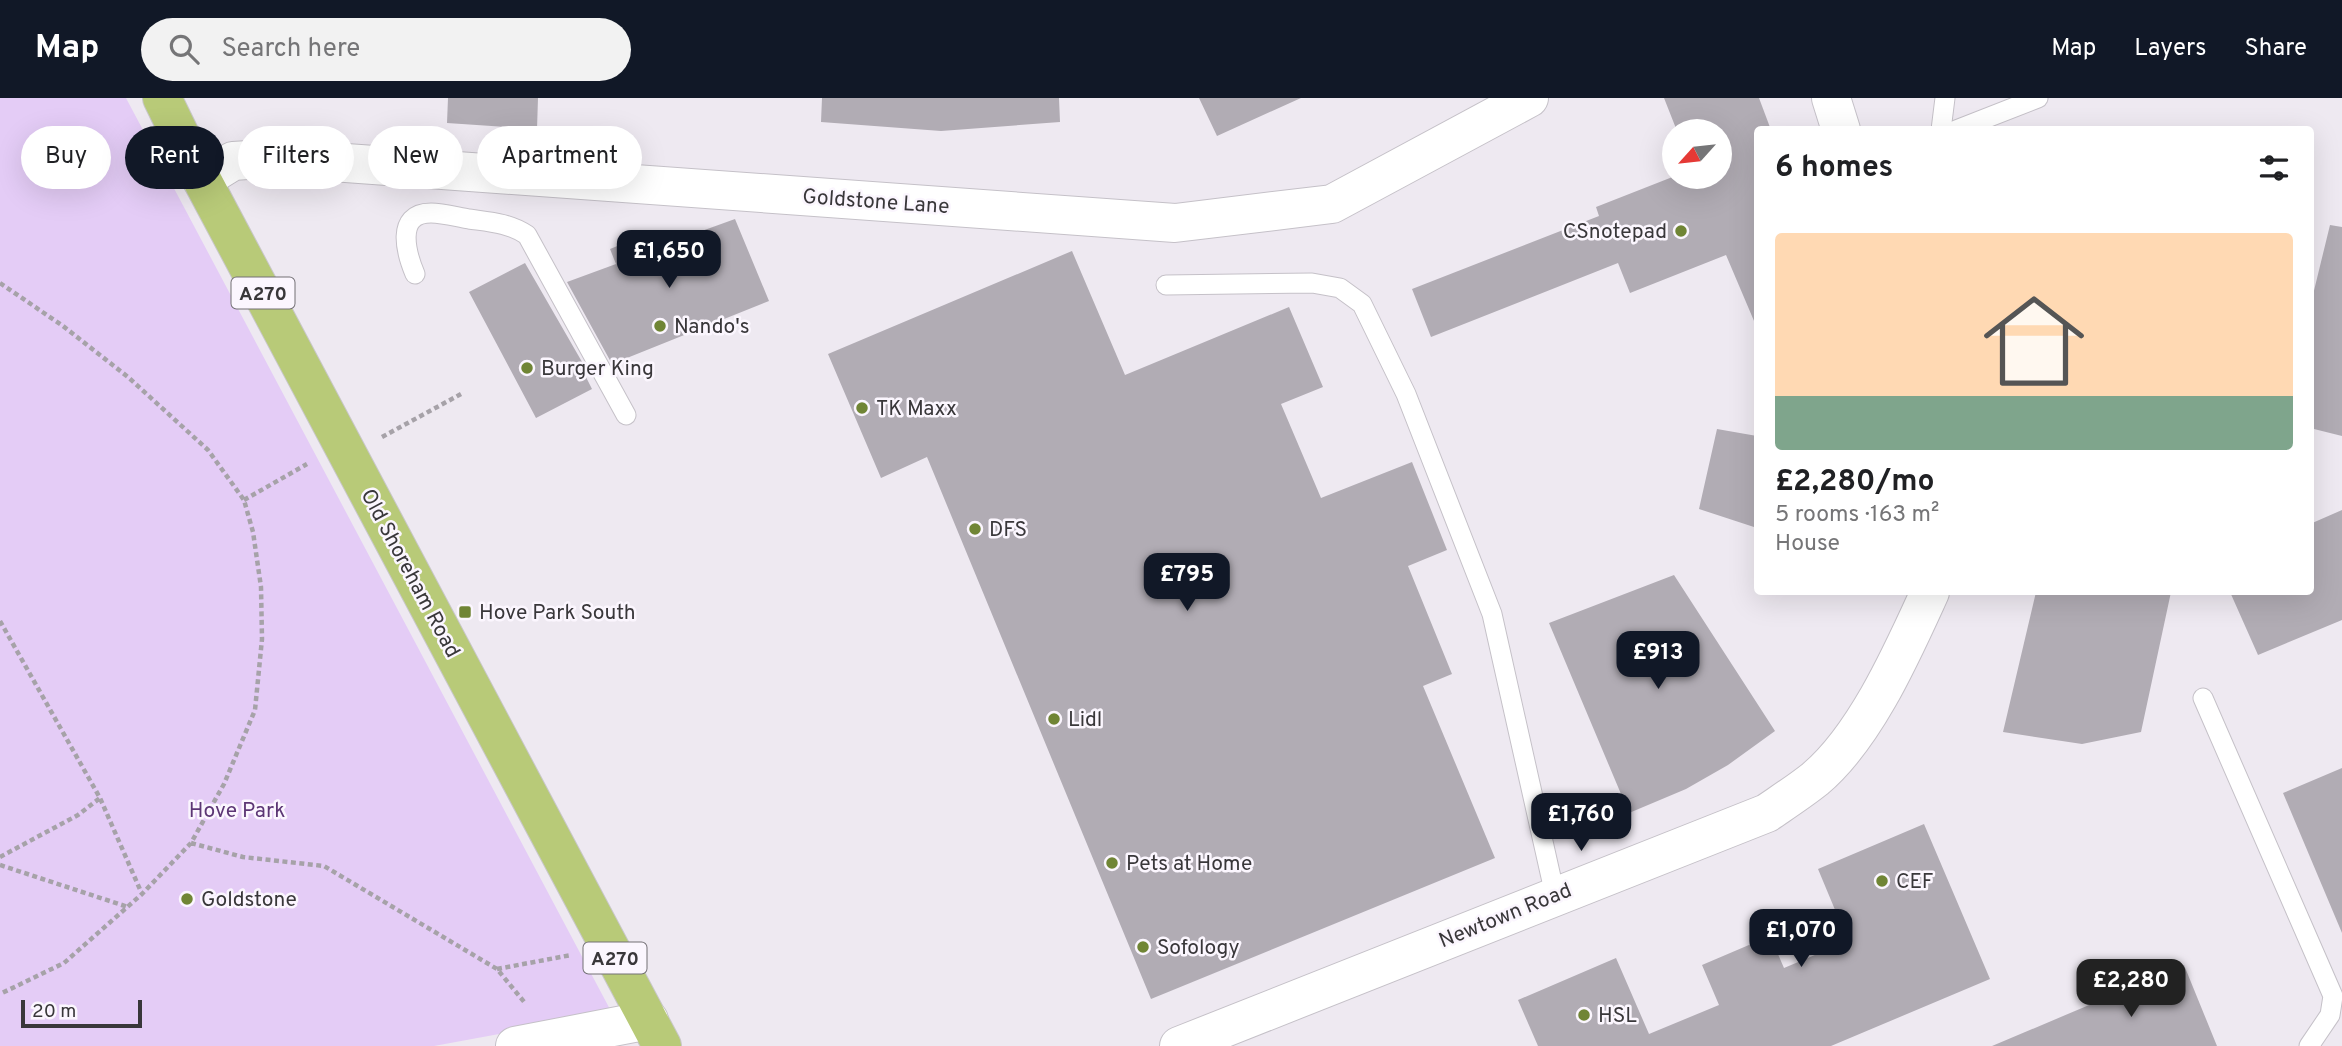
<!DOCTYPE html>
<meta charset="utf-8">
<style>
body{margin:0;font-family:Overpass,sans-serif;background:#f2f2f2;color:#202124;height:100vh;display:flex;flex-direction:column;font-size:26px;white-space:nowrap}
*{box-sizing:border-box;margin:0}
p{font-size:23px;color:#757577}
.icon{flex:none;width:38px;height:38px;fill:none;stroke:currentColor;stroke-width:2;stroke-linecap:round;stroke-linejoin:round}
.map{position:relative;flex:1;overflow:hidden}
.drawer{position:absolute;left:1754px;top:28px;width:560px;height:469px;display:flex;flex-direction:column;background:#fff;border-radius:7px;box-shadow:0 7px 28px #0002}
.drawer>*{flex:none}
.top-card{position:absolute;left:21px;top:28px;width:665px;height:63px;display:flex;gap:14px}
.needle{width:46px;rotate:243deg}
.controls{position:absolute;left:1662px;top:21px;display:grid;gap:14px}
.controls a{display:grid;place-items:center;width:70px;height:70px;border-radius:50%;background:#fff;box-shadow:0 7px 28px #0002;font-size:35px}
.scale{position:absolute;left:21px;bottom:18px;width:121px;box-sizing:border-box;padding-left:7px;border:4px solid #39373a;border-top:0;font-size:19px;line-height:24px;white-space:nowrap;color:#39373a;-webkit-text-stroke:5px #fbf6fe;paint-order:stroke}
.price{position:absolute;translate:-50% -60px;padding:0 16px;border-radius:14px;background:#111827;color:#fff;font-size:23px;line-height:46px;filter:drop-shadow(0 2px 4px #0008)}
.price::after{content:'';position:absolute;left:50%;top:42px;width:21px;height:16px;margin-left:-10px;background:inherit;clip-path:polygon(0 0,100% 0,50% 100%)}
.price.selected{background:#222;color:#fff}
ul{padding:0;list-style:none}
li{display:grid;align-content:center;gap:14px;height:371px;padding:0 21px}
li span{display:grid;place-items:center;height:217px;border-radius:7px;color:#555}
li>.icon{margin-inline-start:auto}
span .icon{width:126px;height:126px;fill:#fffc;stroke-width:1}
li b{font-size:30px}
h2{display:flex;justify-content:space-between;align-items:center;height:84px;padding:0 21px;font-size:30px}
.pill{padding:0 24px;border-radius:32px;background:#fff;box-shadow:0 7px 28px #0002;font-size:24px;line-height:63px}
.pill.selected{background:#111827;color:#fff}
header{display:flex;align-items:center;gap:42px;box-sizing:border-box;height:98px;padding:0 35px;background:#111827;color:#fff}
header strong{font-size:33px}
nav{display:flex;gap:38px;margin-inline-start:auto;font-size:24px}
.search{width:490px;height:63px;background:#f2f2f2;display:flex;align-items:center;gap:18px;box-sizing:border-box;padding:0 24px;border-radius:38px;color:#757577;font-size:26px}
.map>svg:first-child{display:block}
.green{fill:#e4ccf6}
.building{fill:#b1acb4}
.lines{fill:none;stroke-linecap:round;stroke-linejoin:round}
.service-casing{stroke:#c5c1c8;stroke-width:21}
.minor-casing{stroke:#c5c1c8;stroke-width:40}
.primary-casing{stroke:#c8c7c8;stroke-width:40}
.path{stroke:#a6a2a8;stroke-width:4.5;stroke-dasharray:5 3.5;stroke-linecap:butt}
.service{stroke:#fff;stroke-width:19}
.minor{stroke:#fff;stroke-width:38}
.primary{stroke:#b8ca78;stroke-width:38}
.poi-dot{fill:#708535;stroke:#fbf6fe;stroke-width:2.5}
.labels{text-anchor:middle;stroke-width:5;stroke-linejoin:round;paint-order:stroke}
.shield{fill:#fbf6fe;stroke:#737075;stroke-width:2}
.shield-label{font-size:19px;font-weight:bold;fill:#39373a}
.street-label{font-size:21px;fill:#39373a;stroke:#fbf6fe}
.poi-label{font-size:21px;fill:#39373a;stroke:#fbf6fe;text-anchor:start}
.park-label{font-size:21px;fill:#5c3675;stroke:#fbf6fe}
</style>
<header>
<strong>Map</strong>
<div class="search"><svg class="icon" aria-label="search" viewBox="0 0 24 24"><circle cx="10" cy="10" r="6"/><path d="M15 15l6 6"/></svg>Search here</div>
<nav><a>Map</a><a>Layers</a><a>Share</a></nav>
</header>
<div class="map">
<svg width="2342" height="948" viewBox="0 0 2342 948">
<rect width="100%" height="100%" fill="#eee9f1"/>
<path class="green" d="M0,0H126L612,915L434,948H0Z"/>
<path class="building" d="M448,0H538L537,31L447,25Z
M822,0H1059L1060,24L941,33L821,24Z
M1199,0H1301L1217,38Z
M1664,0H1759L1771,32H1757V230L1726,157L1630,195L1618,165L1431,239L1412,191L1599,118L1596,109L1675,78L1720,79V33H1677Z
M735,121L769,203L612,266L567,184L616,166L610,151L642,138L649,152Z
M2330,127L2342,129V338L2310,330V209Z
M1072,153L1125,277L1289,209L1323,289L1281,306L1321,400L1412,364L1447,452L1408,468L1452,576L1423,588L1495,760L1151,901L927,359L881,380L828,256Z
M525,165L589,276L585,277L592,291L536,320L469,194Z
M1717,331L1757,338V430L1699,411Z
M2342,412V522L2258,557L2230,494H2310V426Z
M1674,477L1775,633L1728,667L1686,691L1629,715L1549,525Z
M2036,494H2171L2141,634L2082,646L2003,634Z
M2342,670V835L2283,695Z
M1924,726L1990,881L1831,948H1538L1518,902L1616,860L1649,936L1719,907L1702,867L1770,838L1784,870L1848,843L1818,771Z
M2184,867L2217,948H1992Z"/>
<g class="lines">
<g class="service-casing">
<path id="service" d="M1941,32L1945,0
M1956,32L2038,0
M415,176C407,157 394,115 431,115C443,115 457,119 469,121C490,124 509,125 527,137L626,317
M1166,187L1312,185L1340,190L1362,206L1406,296L1492,516L1555,797
M2203,600L2333,898L2330,917L2309,948"/>
</g>
<g class="minor-casing">
<path id="minor" d="M1831,0L1841,32
M202,82L233,63L277,60L1175,125L1332,106L1529,0
M515,948L649,922
M1179,948L1767,715C1783,704 1800,693 1815,681C1866,638 1903,553 1930,494"/>
</g>
<g class="primary-casing">
<path id="primary" d="M162,0L202,82L662,948"/>
</g>
<path class="path" d="M0,185L63,228L128,279L208,352L244,402L253,434L261,489L262,541L255,612L224,686L191,745L142,796L64,865L0,896
M382,339L461,296
M244,402L307,366
M0,523L100,700L142,796
M191,745L243,759L324,768L497,871L525,905
M0,759L78,717L100,700
M0,767L128,809
M497,871L571,857"/>
<use href="#service" class="service"/>
<use href="#minor" class="minor"/>
<use href="#primary" class="primary"/>
</g>
<g class="poi-dot">
<circle cx="1681" cy="133" r="7"/>
<circle cx="660" cy="228" r="7"/>
<circle cx="527" cy="270" r="7"/>
<circle cx="862" cy="310" r="7"/>
<circle cx="975" cy="431" r="7"/>
<rect x="458" y="507" width="14" height="14" rx="3.5"/>
<circle cx="1054" cy="621" r="7"/>
<circle cx="1112" cy="765" r="7"/>
<circle cx="1882" cy="783" r="7"/>
<circle cx="187" cy="801" r="7"/>
<circle cx="1143" cy="849" r="7"/>
<circle cx="1584" cy="917" r="7"/>
</g>
<g class="labels">
<g class="shield">
<rect x="231.5" y="179.5" width="63" height="31" rx="5"/>
<rect x="583.5" y="844.5" width="63" height="31" rx="5"/>
</g>
<g class="shield-label">
<text x="263" y="202">A270</text>
<text x="615" y="867">A270</text>
</g>
<g class="street-label">
<text transform="translate(876 103) rotate(4)" y="7">Goldstone Lane</text>
<text transform="translate(411 475) rotate(62)" y="7">Old Shoreham Road</text>
<text transform="translate(1505 817) rotate(-22)" y="7">Newtown Road</text>
</g>
<g class="poi-label">
<text x="1667" y="140" text-anchor="end">CSnotepad</text>
<text x="674" y="235">Nando's</text>
<text x="541" y="277">Burger King</text>
<text x="876" y="317">TK Maxx</text>
<text x="989" y="438">DFS</text>
<text x="479" y="521">Hove Park South</text>
<text x="1068" y="628">Lidl</text>
<text x="1126" y="772">Pets at Home</text>
<text x="1896" y="790">CEF</text>
<text x="201" y="808">Goldstone</text>
<text x="1157" y="856">Sofology</text>
<text x="1598" y="924">HSL</text>
</g>
<g class="park-label">
<text x="237" y="719">Hove Park</text>
</g>
</g>
</svg>
<div class="controls">
<a><svg class="needle" viewBox="-14 -14 28 28"><path d="M0-13l5 13h-10z" fill="#e53935"/><path d="M0 13l5-13h-10z" fill="#757577"/></svg></a>
</div>
<div class="scale">20 m</div>
<b class="price" style="left:669px;top:192px">£1,650</b>
<b class="price" style="left:1187px;top:515px">£795</b>
<b class="price" style="left:1658px;top:593px">£913</b>
<b class="price" style="left:1581px;top:755px">£1,760</b>
<b class="price" style="left:1801px;top:871px">£1,070</b>
<b class="price selected" style="left:2131px;top:921px">£2,280</b>
<div class="top-card">
<a class="pill">Buy</a>
<a class="pill selected">Rent</a>
<a class="pill">Filters</a>
<a class="pill">New</a>
<a class="pill">Apartment</a>
</div>
<section class="drawer">
<h2>6 homes<svg class="icon" aria-label="filters" viewBox="0 0 24 24"><path d="M4 7h16M4 17h16"/><circle cx="9" cy="7" r="2"/><circle cx="15" cy="17" r="2"/></svg></h2>
<ul>
<li><span style="background:linear-gradient(#ffd9b3 75%,#7fa58c 0)"><svg class="icon" aria-label="home" viewBox="0 0 24 24"><path d="M3 11l9-7 9 7M6 9v11h12V9"/></svg></span><div><b>£2,280/mo</b><p>5 rooms · 163 m²</p><p>House</p></div></li>
</ul>
</section>
</div>
